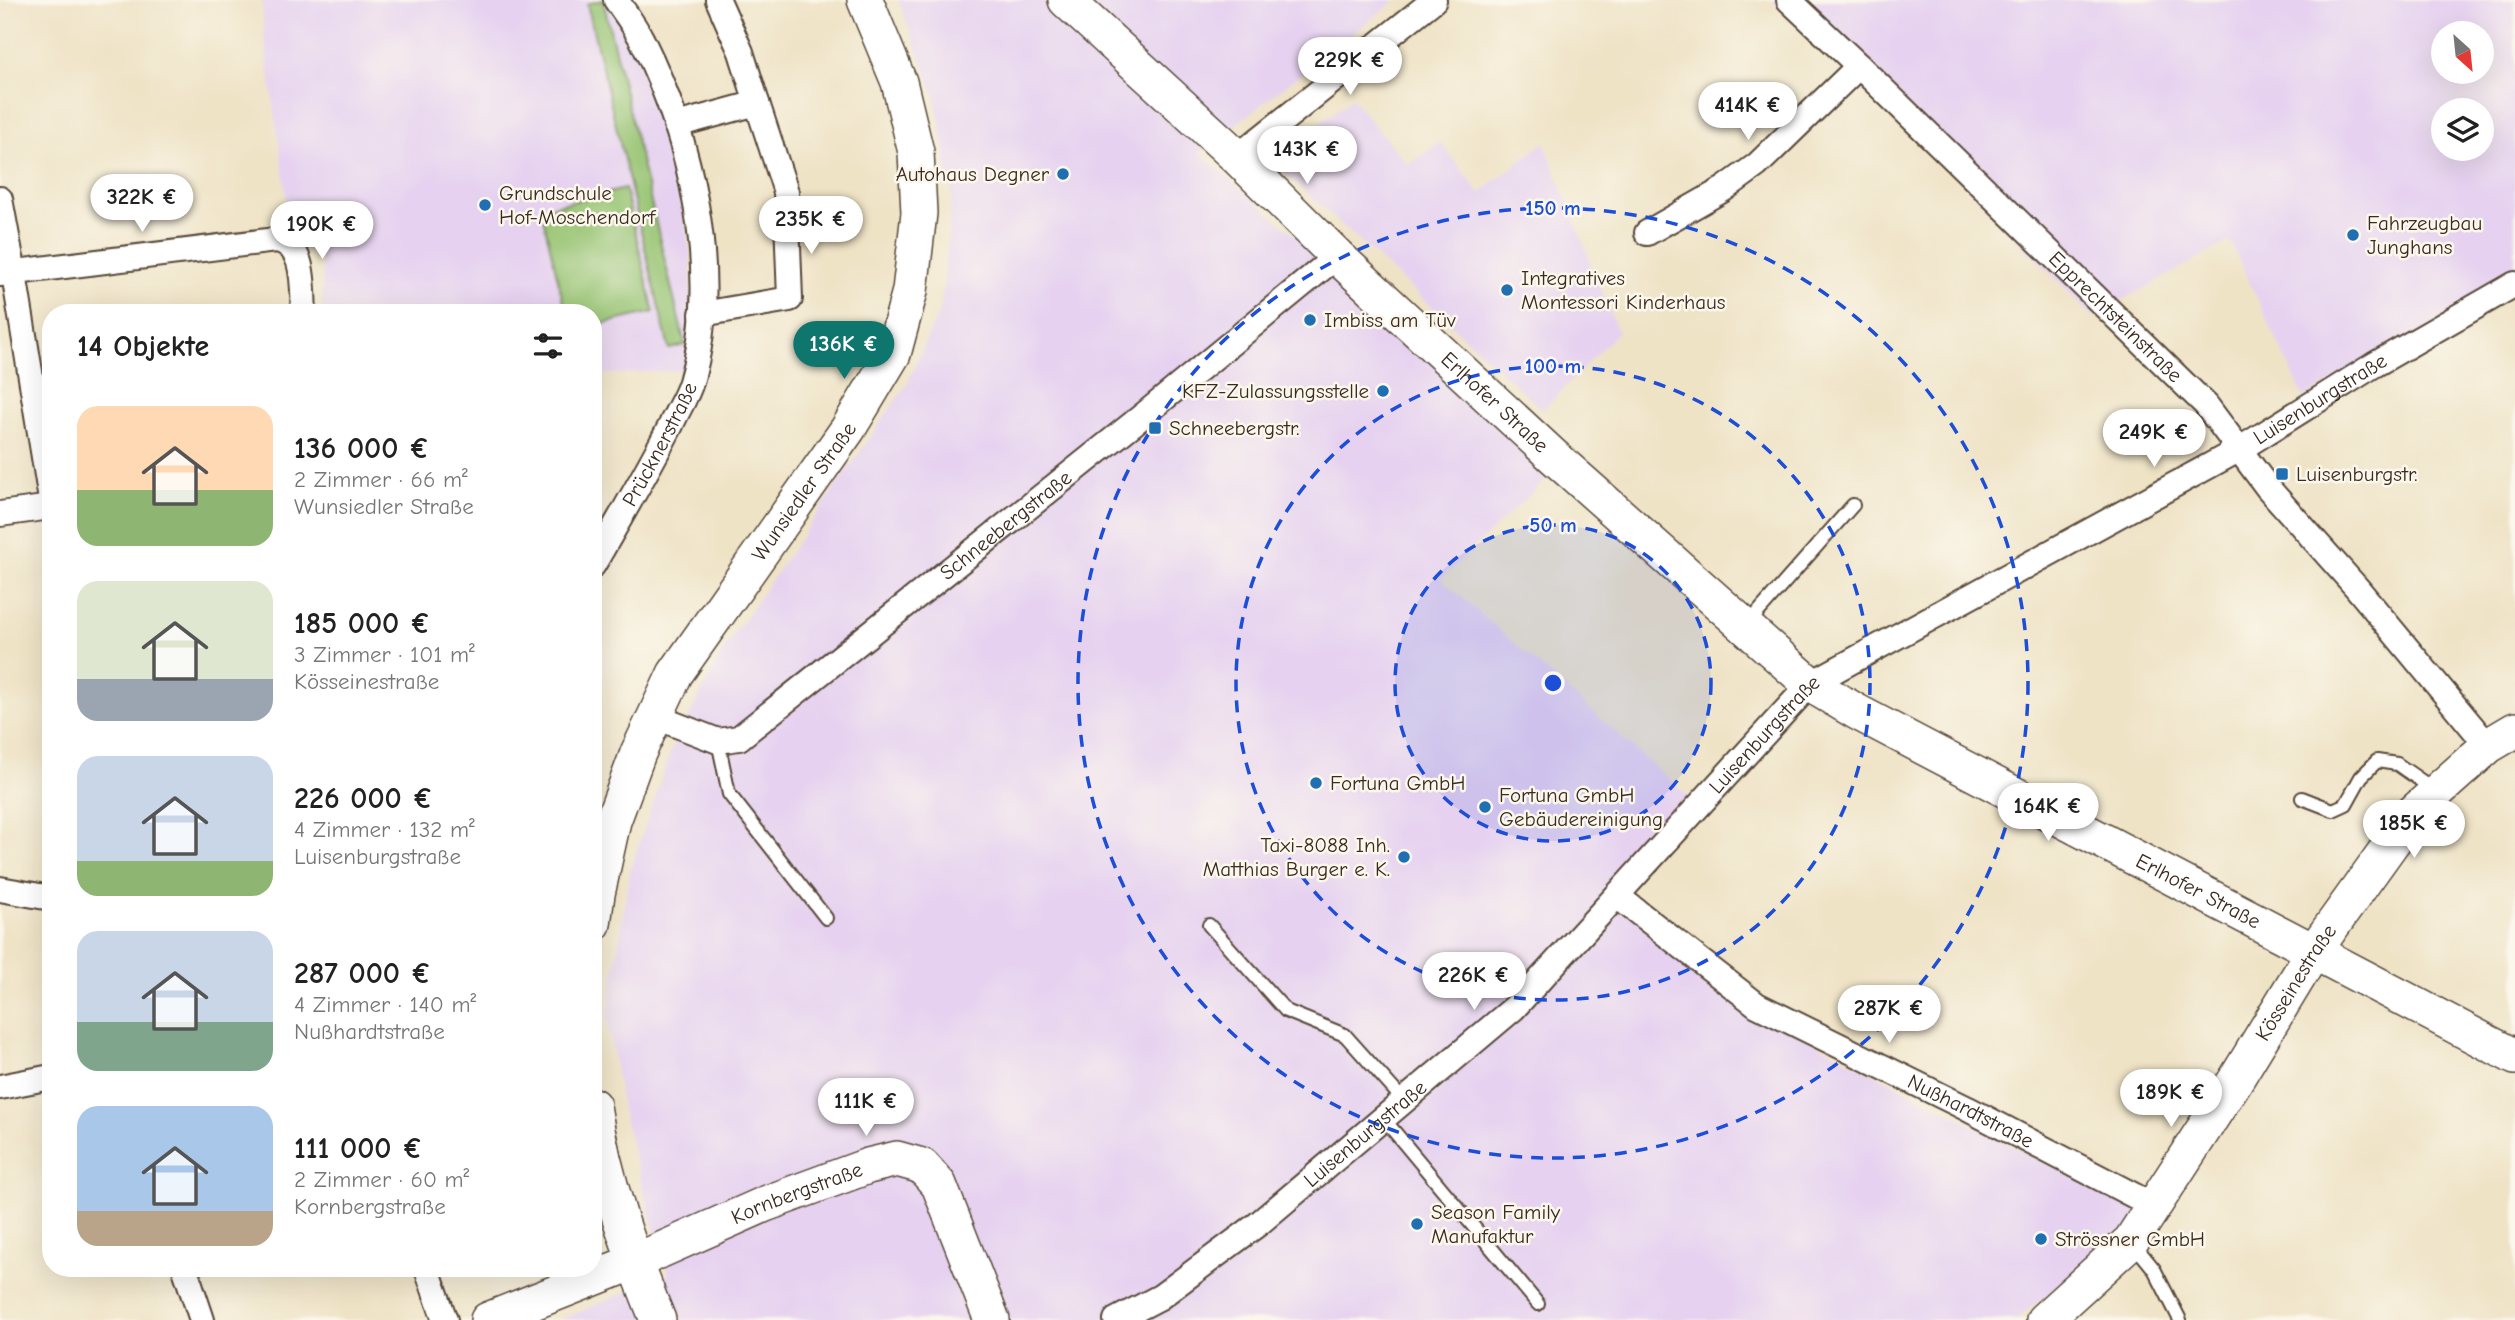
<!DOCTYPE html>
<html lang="de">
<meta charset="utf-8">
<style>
body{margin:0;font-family:"Comic Neue",sans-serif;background:#f6f6f6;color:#222;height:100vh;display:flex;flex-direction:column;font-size:26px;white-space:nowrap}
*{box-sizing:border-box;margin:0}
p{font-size:23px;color:#767676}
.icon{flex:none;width:38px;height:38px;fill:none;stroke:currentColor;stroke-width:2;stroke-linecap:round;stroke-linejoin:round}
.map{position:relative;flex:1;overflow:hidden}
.details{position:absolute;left:42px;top:304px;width:560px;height:973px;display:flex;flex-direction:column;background:#fff;border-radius:28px;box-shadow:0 7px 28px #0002}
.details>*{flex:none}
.needle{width:46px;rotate:153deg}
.controls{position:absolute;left:2431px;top:21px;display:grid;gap:14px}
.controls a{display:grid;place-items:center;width:63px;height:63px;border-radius:50%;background:#fff;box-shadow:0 7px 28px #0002;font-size:35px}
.price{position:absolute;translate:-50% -60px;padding:0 16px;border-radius:24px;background:#fff;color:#222;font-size:23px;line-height:46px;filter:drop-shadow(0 2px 4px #0008)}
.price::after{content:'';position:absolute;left:50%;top:42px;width:21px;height:16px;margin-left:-10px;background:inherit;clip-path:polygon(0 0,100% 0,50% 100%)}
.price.active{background:#0f766e;color:#fff}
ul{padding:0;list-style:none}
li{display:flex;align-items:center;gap:21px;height:175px;padding:0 35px}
li span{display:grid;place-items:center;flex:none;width:196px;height:140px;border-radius:21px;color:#555}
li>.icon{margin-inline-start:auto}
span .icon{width:84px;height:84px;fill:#fffc;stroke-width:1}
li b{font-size:30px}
h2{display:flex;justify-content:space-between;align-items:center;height:84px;padding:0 35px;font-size:30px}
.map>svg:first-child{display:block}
.built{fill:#e6d2f0;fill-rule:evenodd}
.green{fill:#95c371;stroke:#687648;stroke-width:2}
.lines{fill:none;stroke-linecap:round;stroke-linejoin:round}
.lane-casing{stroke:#564637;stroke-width:16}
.street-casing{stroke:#564637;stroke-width:28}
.secondary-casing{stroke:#564637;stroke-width:38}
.lane{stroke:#fff;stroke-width:12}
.street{stroke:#fff;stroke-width:24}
.secondary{stroke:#fff;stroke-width:35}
.ring{fill:none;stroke:#1d4ed8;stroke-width:3.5;stroke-dasharray:12 9}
.poi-dot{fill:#1f6fb2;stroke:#fbf7ec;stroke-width:2.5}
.labels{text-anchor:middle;stroke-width:5;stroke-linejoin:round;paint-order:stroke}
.poi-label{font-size:21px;fill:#3b2a1e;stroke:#fbf7ec;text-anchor:start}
.street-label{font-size:21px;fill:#3b2a1e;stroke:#fbf7ec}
.centre{fill:#1d4ed8;stroke:#fbf7ec;stroke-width:3.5}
.ring-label{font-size:21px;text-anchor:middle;font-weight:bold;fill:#1d4ed8;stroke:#fbf7ec;stroke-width:5;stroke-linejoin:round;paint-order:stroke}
</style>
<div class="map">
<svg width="2515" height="1320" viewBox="0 0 2515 1320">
<rect width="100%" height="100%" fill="#fbf7ec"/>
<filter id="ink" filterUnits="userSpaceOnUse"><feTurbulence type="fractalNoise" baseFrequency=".0143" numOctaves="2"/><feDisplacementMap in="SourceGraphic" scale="14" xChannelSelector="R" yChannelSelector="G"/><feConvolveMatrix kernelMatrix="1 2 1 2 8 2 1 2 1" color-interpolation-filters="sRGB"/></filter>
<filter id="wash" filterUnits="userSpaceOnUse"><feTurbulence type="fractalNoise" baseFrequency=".00686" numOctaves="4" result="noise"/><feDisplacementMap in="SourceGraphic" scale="28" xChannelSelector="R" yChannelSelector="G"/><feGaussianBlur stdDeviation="1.57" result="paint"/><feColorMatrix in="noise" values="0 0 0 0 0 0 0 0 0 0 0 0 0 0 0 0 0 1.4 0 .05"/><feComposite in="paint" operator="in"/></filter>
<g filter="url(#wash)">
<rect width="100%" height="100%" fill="#efe3c6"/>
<path class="built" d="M262,0H605L632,45L661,119L678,182L691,257L692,329L684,370L593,375V313H323L322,262L309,238L291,229L264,37Z
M898,0H1396L1199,153L1562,464L1441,579L1696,803L1615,893L1789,1029L2145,1214L2016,1320H560L669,1274L650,1215L622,1110L607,1018L630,870L671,751L725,647L907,384L941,307L952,197L935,95Z
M1772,0H2515V283L2304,398L2230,241L2092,317L1933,151L1836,63ZM2443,33H2482V72H2443ZM2443,110H2482V149H2443Z
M1352,98L1408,165L1440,142L1480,193L1544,142L1618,332L1543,410L1282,170L1286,150Z"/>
<path class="green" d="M603,0L685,345L669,349L587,4Z
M625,189L654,312L593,326V313H566L541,209Z"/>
</g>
<g filter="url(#ink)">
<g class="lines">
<g class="lane-casing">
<path id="lane" d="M1746,626L1853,505
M718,741L729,794L826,918
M2302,798L2333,810L2346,804L2361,777L2377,761L2397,764L2433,789
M1209,925L1286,1011L1345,1035L1404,1101
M1383,1118L1538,1304
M2132,1242L2154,1269L2180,1320"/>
</g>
<g class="street-casing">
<g id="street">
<path id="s1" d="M1789,0L1859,66L2206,405L2268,488L2357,588L2488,746"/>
<path d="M676,125L757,103L741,52L718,0"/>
<path d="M1237,157L1434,0"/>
<path d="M0,199L14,274L51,500"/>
<path d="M1647,233L1724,189L1757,165L1859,66"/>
<path d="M0,274L276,240C307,245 302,290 304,313"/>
<path d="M702,314L790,299L786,192L757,103"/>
<path d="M0,514L51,507"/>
<path id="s2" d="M593,565C620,518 647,472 671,425C677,411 687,396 691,382C722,275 691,138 642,40C635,26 625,13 616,0"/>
<path id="s3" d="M656,717L718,741L739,738L1145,414L1337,256"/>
<path d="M0,889L51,898"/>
<path id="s4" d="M1617,896L1757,1005L1968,1109L2154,1206"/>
<path d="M0,1087L51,1077"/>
<path d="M185,1269L202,1320"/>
<path d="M427,1269L445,1320"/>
<path id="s5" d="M1116,1320L1160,1297L1258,1224L1514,1008L1810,684L2240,449L2374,365L2515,284"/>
</g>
</g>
<g class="secondary-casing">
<g id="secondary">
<path id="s6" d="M1066,0L1237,157L1337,256L1553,456L1810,684L1857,712L2515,1057"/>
<path id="s7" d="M593,924L597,894L613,821L638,753L675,674L848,429L893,354L910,291L919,213L916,152L899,82L865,0"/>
<path d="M593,1106C604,1181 630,1251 658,1320"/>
<path id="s8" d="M488,1320L634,1262L765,1204L868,1166L897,1159L922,1166L939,1185L992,1320"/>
<path id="s9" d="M2044,1320L2131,1241L2235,1081L2314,951L2413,813L2488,746L2515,730"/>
</g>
</g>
<use href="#lane" class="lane"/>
<use href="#street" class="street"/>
<use href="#secondary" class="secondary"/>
</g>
</g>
<circle cx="1553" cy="683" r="158" fill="#1d4ed8" fill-opacity=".12"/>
<g class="ring">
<circle cx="1553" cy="683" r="158"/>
<circle cx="1553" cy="683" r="317"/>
<circle cx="1553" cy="683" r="475"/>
</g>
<g class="poi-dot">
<circle cx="1063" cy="174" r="7"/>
<circle cx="485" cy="205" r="7"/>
<circle cx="2353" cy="235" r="7"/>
<circle cx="1507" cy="290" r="7"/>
<circle cx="1310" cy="320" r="7"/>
<circle cx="1383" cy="391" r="7"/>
<rect x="1148" y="421" width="14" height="14" rx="3.5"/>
<rect x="2275" y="467" width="14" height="14" rx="3.5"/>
<circle cx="1316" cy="783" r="7"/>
<circle cx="1485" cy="807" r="7"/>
<circle cx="1404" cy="857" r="7"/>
<circle cx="1417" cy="1224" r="7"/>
<circle cx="2041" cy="1239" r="7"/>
</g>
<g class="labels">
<g class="poi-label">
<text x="1049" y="181" text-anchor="end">Autohaus Degner</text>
<text x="499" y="200">Grundschule<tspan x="499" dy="24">Hof-Moschendorf</tspan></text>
<text x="2367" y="230">Fahrzeugbau<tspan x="2367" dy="24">Junghans</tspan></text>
<text x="1521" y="285">Integratives<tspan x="1521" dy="24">Montessori Kinderhaus</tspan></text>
<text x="1324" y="327">Imbiss am Tüv</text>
<text x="1369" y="398" text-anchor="end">KFZ-Zulassungsstelle</text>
<text x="1169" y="435">Schneebergstr.</text>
<text x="2296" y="481">Luisenburgstr.</text>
<text x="1330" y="790">Fortuna GmbH</text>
<text x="1499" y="802">Fortuna GmbH<tspan x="1499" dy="24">Gebäudereinigung</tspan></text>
<text x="1390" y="852" text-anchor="end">Taxi-8088 Inh.<tspan x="1390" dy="24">Matthias Burger e. K.</tspan></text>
<text x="1431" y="1219">Season Family<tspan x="1431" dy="24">Manufaktur</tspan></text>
<text x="2055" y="1246">Strössner GmbH</text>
</g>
<g class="street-label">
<text dy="7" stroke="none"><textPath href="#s1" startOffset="455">Epprechtsteinstraße</textPath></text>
<text dy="7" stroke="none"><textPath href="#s5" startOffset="1530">Luisenburgstraße</textPath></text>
<text dy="7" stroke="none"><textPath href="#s6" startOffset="588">Erlhofer Straße</textPath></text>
<text dy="7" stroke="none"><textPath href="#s2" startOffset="138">Prücknerstraße</textPath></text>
<text dy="7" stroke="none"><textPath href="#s7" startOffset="488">Wunsiedler Straße</textPath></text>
<text dy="7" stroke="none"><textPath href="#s3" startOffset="429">Schneebergstraße</textPath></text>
<text dy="7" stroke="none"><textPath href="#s5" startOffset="878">Luisenburgstraße</textPath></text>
<text dy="7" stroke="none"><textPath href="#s6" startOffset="1451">Erlhofer Straße</textPath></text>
<text dy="7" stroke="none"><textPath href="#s9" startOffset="424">Kösseinestraße</textPath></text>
<text dy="7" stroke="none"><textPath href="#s4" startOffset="416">Nußhardtstraße</textPath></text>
<text dy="7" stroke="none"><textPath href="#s5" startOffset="312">Luisenburgstraße</textPath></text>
<text dy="7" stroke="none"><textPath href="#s8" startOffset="334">Kornbergstraße</textPath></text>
</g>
</g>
<circle cx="1553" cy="683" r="10" class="centre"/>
<g class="ring-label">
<text x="1553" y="215">150 m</text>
<text x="1553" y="373">100 m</text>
<text x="1553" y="532">50 m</text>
</g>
</svg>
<div class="controls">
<a><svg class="needle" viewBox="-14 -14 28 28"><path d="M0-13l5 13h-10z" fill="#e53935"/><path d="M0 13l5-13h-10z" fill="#767676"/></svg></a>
<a><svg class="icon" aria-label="layers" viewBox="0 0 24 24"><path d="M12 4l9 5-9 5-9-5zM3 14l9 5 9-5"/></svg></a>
</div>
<b class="price" style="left:1350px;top:97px">229K €</b>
<b class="price" style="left:1748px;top:142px">414K €</b>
<b class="price" style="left:1307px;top:186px">143K €</b>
<b class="price" style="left:142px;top:234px">322K €</b>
<b class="price" style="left:811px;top:256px">235K €</b>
<b class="price" style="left:322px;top:261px">190K €</b>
<b class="price active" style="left:844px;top:381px">136K €</b>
<b class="price" style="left:2154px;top:469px">249K €</b>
<b class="price" style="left:2048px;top:843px">164K €</b>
<b class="price" style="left:2414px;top:860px">185K €</b>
<b class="price" style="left:1474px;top:1012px">226K €</b>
<b class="price" style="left:1889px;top:1045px">287K €</b>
<b class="price" style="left:2171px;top:1129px">189K €</b>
<b class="price" style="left:866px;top:1138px">111K €</b>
<section class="details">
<h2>14 Objekte<svg class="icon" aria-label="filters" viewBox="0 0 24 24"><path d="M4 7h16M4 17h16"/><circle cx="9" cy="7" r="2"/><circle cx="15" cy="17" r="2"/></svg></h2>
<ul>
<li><span style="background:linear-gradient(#ffd9b3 60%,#8fb573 0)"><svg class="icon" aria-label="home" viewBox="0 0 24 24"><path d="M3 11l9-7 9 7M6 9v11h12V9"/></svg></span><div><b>136 000 €</b><p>2 Zimmer · 66 m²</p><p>Wunsiedler Straße</p></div></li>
<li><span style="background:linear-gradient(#dfe7d0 70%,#9aa5b1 0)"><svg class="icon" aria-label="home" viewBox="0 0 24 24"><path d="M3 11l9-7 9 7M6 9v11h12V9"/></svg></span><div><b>185 000 €</b><p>3 Zimmer · 101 m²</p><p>Kösseinestraße</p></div></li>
<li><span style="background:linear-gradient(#c9d6e8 75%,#8fb573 0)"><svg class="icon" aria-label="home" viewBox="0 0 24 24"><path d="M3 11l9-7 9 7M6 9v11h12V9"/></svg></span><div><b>226 000 €</b><p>4 Zimmer · 132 m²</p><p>Luisenburgstraße</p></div></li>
<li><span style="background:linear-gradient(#c9d6e8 65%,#7fa58c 0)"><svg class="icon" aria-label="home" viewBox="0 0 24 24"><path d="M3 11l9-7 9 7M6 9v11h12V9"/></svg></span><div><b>287 000 €</b><p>4 Zimmer · 140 m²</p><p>Nußhardtstraße</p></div></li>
<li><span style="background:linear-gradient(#a9c7e8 75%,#b9a48a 0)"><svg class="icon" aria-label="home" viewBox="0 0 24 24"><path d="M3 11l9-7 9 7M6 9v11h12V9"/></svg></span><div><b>111 000 €</b><p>2 Zimmer · 60 m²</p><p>Kornbergstraße</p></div></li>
</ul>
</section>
</div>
